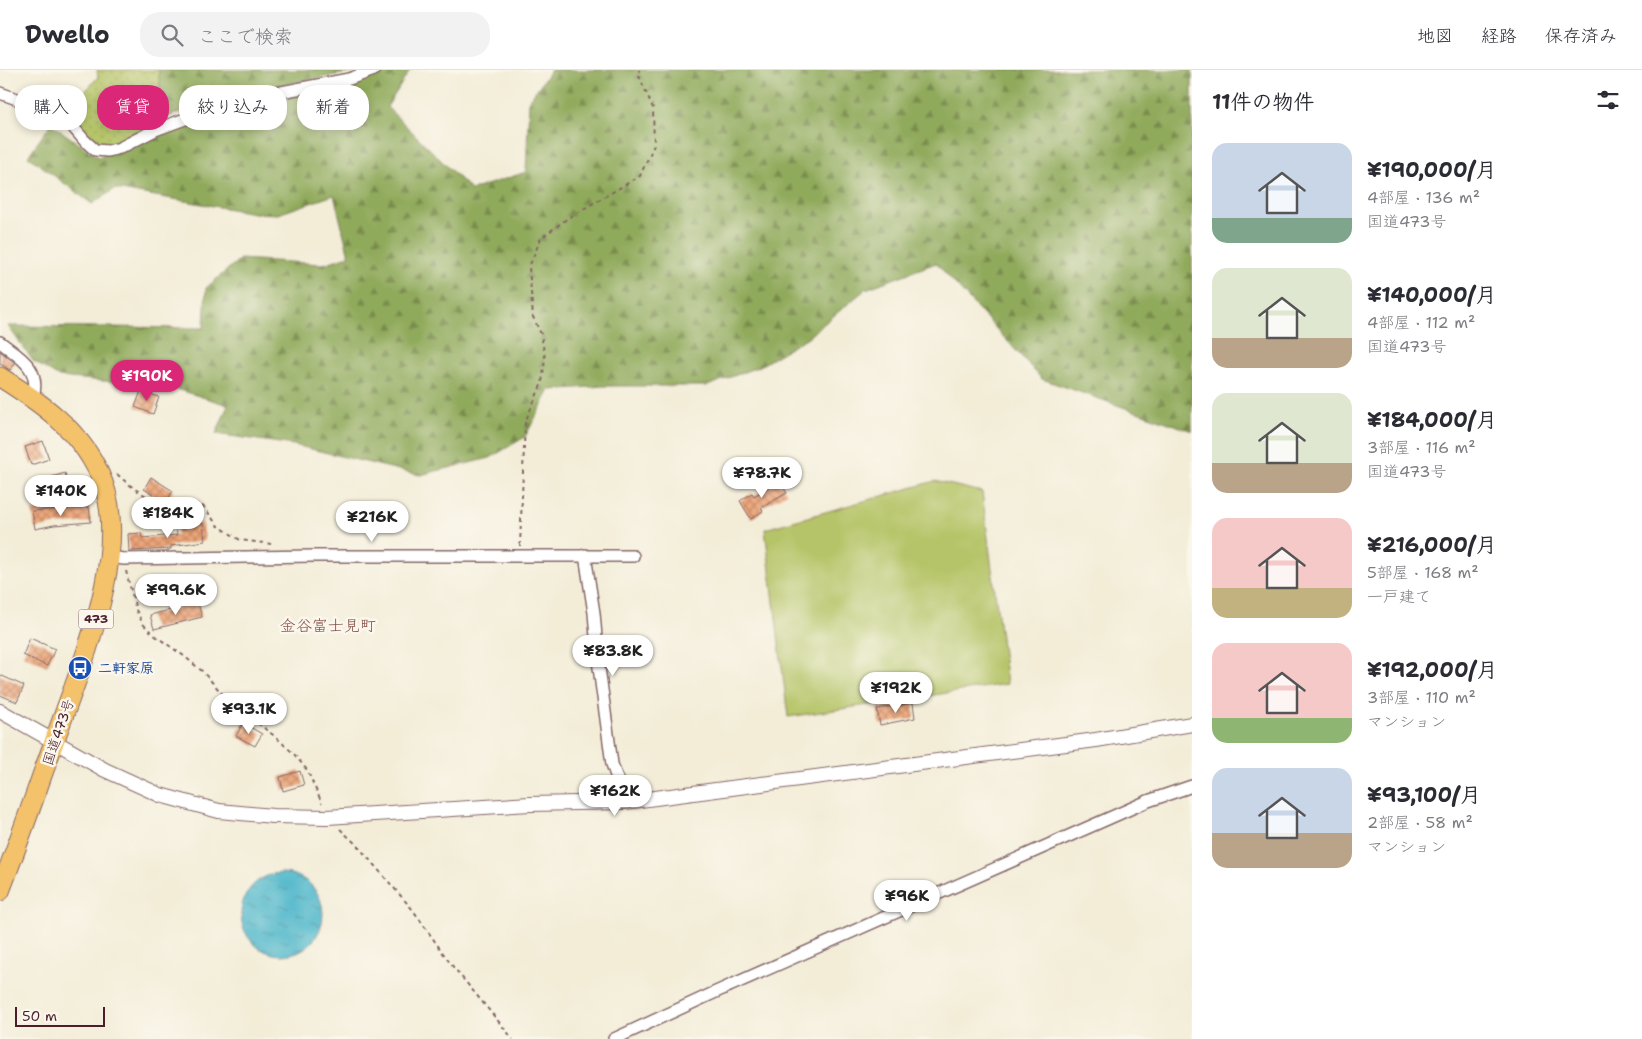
<!DOCTYPE html>
<html lang="ja">
<meta charset="utf-8">
<style>
body{margin:0;font-family:"Shantell Sans","Klee One",sans-serif;background:#f2f2f3;color:#2b2b33;height:100vh;display:flex;flex-direction:column;font-size:19px;white-space:nowrap}
*{box-sizing:border-box;margin:0}
p{font-size:16px;color:#7c7c81}
.icon{flex:none;width:28px;height:28px;fill:none;stroke:currentColor;stroke-width:2;stroke-linecap:round;stroke-linejoin:round}
.map{position:relative;flex:1;overflow:hidden}
.panel{display:flex;flex-direction:column;background:#fff;width:450px}
.panel>*{flex:none}
.banner{position:absolute;left:15px;top:15px;width:475px;height:45px;display:flex;gap:10px}
.scale{position:absolute;left:15px;bottom:12px;width:90px;box-sizing:border-box;padding-left:5px;border:2px solid #4a1f2b;border-top:0;font-size:14px;line-height:18px;white-space:nowrap;color:#4a1f2b;-webkit-text-stroke:4px #fbf7ec;paint-order:stroke}
.price{position:absolute;translate:-50% -42px;padding:0 11px;border-radius:18px;background:#fff;color:#222;font-size:16px;line-height:32px;filter:drop-shadow(0 1px 2px #0008)}
.price::after{content:'';position:absolute;left:50%;top:30px;width:15px;height:11px;margin-left:-8px;background:inherit;clip-path:polygon(0 0,100% 0,50% 100%)}
.price.on{background:#db2777;color:#fff}
ul{padding:0;list-style:none}
li{display:flex;align-items:center;gap:15px;height:125px;padding:0 20px}
li span{display:grid;place-items:center;flex:none;width:140px;height:100px;border-radius:15px;color:#555}
li>.icon{margin-inline-start:auto}
span .icon{width:60px;height:60px;fill:#fffc;stroke-width:1}
li b{font-size:21px}
h2{display:flex;justify-content:space-between;align-items:center;height:60px;padding:0 20px;font-size:21px}
.chip{padding:0 18px;border-radius:20px;background:#fff;box-shadow:0 2px 8px #0003;font-size:18px;line-height:45px}
.chip.on{background:#db2777;color:#fff}
header{display:flex;align-items:center;gap:30px;box-sizing:border-box;height:70px;padding:0 25px;background:#fff;border-bottom:1px solid #e1e1e2}
header strong{font-size:24px}
nav{display:flex;gap:28px;margin-inline-start:auto;font-size:18px}
.search{width:350px;height:45px;background:#f2f2f3;display:flex;align-items:center;gap:12px;box-sizing:border-box;padding:0 18px;border-radius:20px;color:#7c7c81;font-size:19px}
main{display:flex;flex:1;min-height:0}
.map>svg:first-child{display:block}
.grass{fill:url(#grass-dots);stroke:#807249}
.forest{fill:url(#forest-firs);stroke:#6d6444}
.park{fill:#b5c467;stroke:#807249}
.water{fill:url(#water-ripples);stroke:#4b6a7a}
.building{fill:url(#building-cross-hatch)}
.lines{fill:none;stroke-linecap:round;stroke-linejoin:round}
.minor-casing{stroke:#856768;stroke-width:14}
.tertiary-casing{stroke:#856768;stroke-width:16}
.trunk-casing{stroke:#856768;stroke-width:21}
.path{stroke:#856768;stroke-width:2;stroke-dasharray:4 4;stroke-linecap:butt}
.minor{stroke:#fff;stroke-width:11}
.tertiary{stroke:#fff;stroke-width:14}
.trunk{stroke:#f4c26a;stroke-width:19}
.labels{text-anchor:middle;stroke-width:5;stroke-linejoin:round;paint-order:stroke}
.shield{fill:#fbf7ec;stroke:#7f6065;stroke-width:1}
.shield-label{font-size:12px;font-weight:bold;fill:#4a1f2b}
.transit-label{font-size:14px;font-weight:bold;fill:#164399;stroke:#fbf7ec;text-anchor:start}
.street-label{font-size:14px;fill:#4a1f2b;stroke:#fbf7ec}
.quarter-label{font-size:16px;fill:#834e46;stroke:#fbf7ec}
</style>
<header>
<strong>Dwello</strong>
<div class="search"><svg class="icon" aria-label="search" viewBox="0 0 24 24"><circle cx="10" cy="10" r="6"/><path d="M15 15l6 6"/></svg>ここで検索</div>
<nav><a>地図</a><a>経路</a><a>保存済み</a></nav>
</header>
<main>
<div class="map">
<svg width="1192" height="969" viewBox="0 0 1192 969">
<defs>
<pattern id="grass-dots" width="8" height="8" patternUnits="userSpaceOnUse" patternTransform="scale(1.25)"><rect width="8" height="8" fill="#b5c467"/><path d="M2 2h.1M6 6h.1" fill="none" stroke="#9da85a" stroke-width="1.8" stroke-linecap="round"/></pattern>
<pattern id="forest-firs" width="22" height="20" patternUnits="userSpaceOnUse" patternTransform="scale(1.25)"><rect width="22" height="20" fill="#90aa5c"/><path d="M5 1l3.5 6h-7zM16 11l3.5 6h-7z" fill="#788a4c"/></pattern>
<pattern id="water-ripples" width="26" height="14" patternUnits="userSpaceOnUse" patternTransform="scale(1.25)"><rect width="26" height="14" fill="#4cb6ca"/><path d="M2 4q2-2 4 0t4 0M15 11q2-2 4 0t4 0" fill="none" stroke="#4193a4"/></pattern>
<pattern id="building-cross-hatch" width="8" height="8" patternUnits="userSpaceOnUse" patternTransform="scale(1.25)"><rect width="8" height="8" fill="#eca579"/><path d="M0 0l8 8M0 8l8-8" fill="none" stroke="#c18663"/></pattern>
</defs>
<rect width="100%" height="100%" fill="#fbf7ec"/>
<filter id="ink" filterUnits="userSpaceOnUse"><feTurbulence type="fractalNoise" baseFrequency=".02" numOctaves="2"/><feDisplacementMap in="SourceGraphic" scale="10" xChannelSelector="R" yChannelSelector="G"/><feConvolveMatrix kernelMatrix="1 2 1 2 8 2 1 2 1" color-interpolation-filters="sRGB"/></filter>
<filter id="wash" filterUnits="userSpaceOnUse"><feTurbulence type="fractalNoise" baseFrequency=".0096" numOctaves="4" result="noise"/><feDisplacementMap in="SourceGraphic" scale="20" xChannelSelector="R" yChannelSelector="G"/><feGaussianBlur stdDeviation="1.12" result="paint"/><feColorMatrix in="noise" values="0 0 0 0 0 0 0 0 0 0 0 0 0 0 0 0 0 1.4 0 .05"/><feComposite in="paint" operator="in"/></filter>
<g filter="url(#wash)">
<rect width="100%" height="100%" fill="#f3edd8"/>
<path class="grass" d="M97,0H159L164,52L122,73L99,74L67,42L98,7Z"/>
<path class="forest" d="M159,0H363L233,24L164,48L161,39Z
M381,0H410L387,37L471,120L526,102L529,30L551,0H1192V361L1042,309L936,193L866,219L808,267L760,296L707,316H604L550,320L525,367L490,388L420,405L294,375L216,364L228,335L170,317L59,307L33,291L8,256L204,258L206,218L240,189L323,194L349,186L334,125L278,144L254,143L115,119L92,134L28,86L51,54L98,87L161,64L326,16L359,13Z"/>
<path class="park" d="M935,411L982,422L1007,614L788,647L765,459Z"/>
<path class="water" d="M241 844a41 41 0 1 1 82 0a41 41 0 1 1-82 0Z"/>
<g id="blocks">
<path class="building" d="M0,281L15,293L10,300L0,294Z
M141,321L159,327L153,344L135,337Z
M43,371L49,389L31,395L25,377Z
M65,403L69,418L50,424L45,409Z
M151,407L173,421L166,432L144,419Z
M779,411L787,423L761,438L763,441L751,449L740,431L752,423L754,426Z
M89,437L91,452L54,455L35,459L32,441Z
M203,453L205,471L171,476V479L129,481L128,464L141,463L142,468L177,465L176,457Z
M198,533L202,547L154,559L150,545Z
M30,568L55,579L47,596L23,585Z
M0,605L24,616L17,632L0,625Z
M913,633L915,648L880,655L877,639Z
M243,653L262,664L255,676L236,666Z
M300,701L304,715L283,721L280,707Z"/>
</g>
</g>
<g filter="url(#ink)">
<use href="#blocks" fill-opacity="0" stroke="#856768" stroke-width="1"/>
<g class="lines">
<g class="minor-casing">
<path id="minor" d="M0,23L59,44L68,51L84,70L95,80L108,81L120,78L155,60L234,31L349,9L374,0
M0,272C21,288 41,298 33,328
M585,485L594,543L598,590L612,694L625,732
M109,487L124,489L314,486H633
M614,969L718,921L1148,731L1192,716"/>
</g>
<g class="tertiary-casing">
<path id="tertiary" d="M0,641L105,700L160,725L219,741L273,746L327,747L530,734L625,732L1096,670L1192,654"/>
</g>
<g class="trunk-casing">
<path id="trunk" d="M0,307C40,332 79,359 99,403C135,476 79,600 54,672C36,722 19,772 0,821"/>
</g>
<path class="path" d="M117,404C133,419 149,429 169,437L188,432L201,435L205,438L217,455L240,470L271,474
M520,476L525,352L542,313L545,288L541,264L533,247L529,197L541,168L568,148L640,106L654,75L653,38L639,6V0
M126,501L136,540L143,554L154,565L184,586L202,601L228,630L277,668L294,684L307,700L322,733
M340,759L356,774L413,840L450,893L513,969"/>
<use href="#minor" class="minor"/>
<use href="#tertiary" class="tertiary"/>
<use href="#trunk" class="trunk"/>
</g>
</g>
<defs>
<g id="bus-disc" transform="scale(1.25)"><circle r="9.5" fill="#1a4fb4" stroke="#fbf7ec"/><path d="M-5-6H5V4H4V6H2V4H-2V6H-4V4H-5ZM-3.5-4V0h7V-4ZM-3.5 1.2v1.5H-2V1.2ZM2 1.2v1.5H3.5V1.2Z" fill="#fff"/></g>
</defs>
<g fill-rule="evenodd">
<use href="#bus-disc" x="80" y="598"/>
</g>
<g class="labels">
<rect class="shield" x="78.5" y="539.5" width="35" height="19" rx="4"/>
<g class="shield-label">
<text x="96" y="553">473</text>
</g>
<g class="transit-label">
<text x="98" y="603">二軒家原</text>
</g>
<g class="street-label">
<text transform="translate(58 662) rotate(-71)" y="5">国道473号</text>
</g>
<g class="quarter-label">
<text x="328" y="561">金谷富士見町</text>
</g>
</g>
</svg>
<div class="scale">50 m</div>
<b class="price on" style="left:147px;top:332px">¥190K</b>
<b class="price" style="left:762px;top:429px">¥78.7K</b>
<b class="price" style="left:61px;top:447px">¥140K</b>
<b class="price" style="left:168px;top:469px">¥184K</b>
<b class="price" style="left:372px;top:473px">¥216K</b>
<b class="price" style="left:176px;top:546px">¥99.6K</b>
<b class="price" style="left:613px;top:607px">¥83.8K</b>
<b class="price" style="left:896px;top:644px">¥192K</b>
<b class="price" style="left:249px;top:665px">¥93.1K</b>
<b class="price" style="left:615px;top:747px">¥162K</b>
<b class="price" style="left:907px;top:852px">¥96K</b>
<div class="banner">
<a class="chip">購入</a>
<a class="chip on">賃貸</a>
<a class="chip">絞り込み</a>
<a class="chip">新着</a>
</div>
</div>
<section class="panel">
<h2>11件の物件<svg class="icon" aria-label="filters" viewBox="0 0 24 24"><path d="M4 7h16M4 17h16"/><circle cx="9" cy="7" r="2"/><circle cx="15" cy="17" r="2"/></svg></h2>
<ul>
<li><span style="background:linear-gradient(#c9d6e8 75%,#7fa58c 0)"><svg class="icon" aria-label="home" viewBox="0 0 24 24"><path d="M3 11l9-7 9 7M6 9v11h12V9"/></svg></span><div><b>¥190,000/月</b><p>4部屋 · 136 m²</p><p>国道473号</p></div></li>
<li><span style="background:linear-gradient(#dfe7d0 70%,#b9a48a 0)"><svg class="icon" aria-label="home" viewBox="0 0 24 24"><path d="M3 11l9-7 9 7M6 9v11h12V9"/></svg></span><div><b>¥140,000/月</b><p>4部屋 · 112 m²</p><p>国道473号</p></div></li>
<li><span style="background:linear-gradient(#dfe7d0 70%,#b9a48a 0)"><svg class="icon" aria-label="home" viewBox="0 0 24 24"><path d="M3 11l9-7 9 7M6 9v11h12V9"/></svg></span><div><b>¥184,000/月</b><p>3部屋 · 116 m²</p><p>国道473号</p></div></li>
<li><span style="background:linear-gradient(#f6c9c9 70%,#c2b280 0)"><svg class="icon" aria-label="home" viewBox="0 0 24 24"><path d="M3 11l9-7 9 7M6 9v11h12V9"/></svg></span><div><b>¥216,000/月</b><p>5部屋 · 168 m²</p><p>一戸建て</p></div></li>
<li><span style="background:linear-gradient(#f6c9c9 75%,#8fb573 0)"><svg class="icon" aria-label="home" viewBox="0 0 24 24"><path d="M3 11l9-7 9 7M6 9v11h12V9"/></svg></span><div><b>¥192,000/月</b><p>3部屋 · 110 m²</p><p>マンション</p></div></li>
<li><span style="background:linear-gradient(#c9d6e8 65%,#b9a48a 0)"><svg class="icon" aria-label="home" viewBox="0 0 24 24"><path d="M3 11l9-7 9 7M6 9v11h12V9"/></svg></span><div><b>¥93,100/月</b><p>2部屋 · 58 m²</p><p>マンション</p></div></li>
</ul>
</section>
</main>
